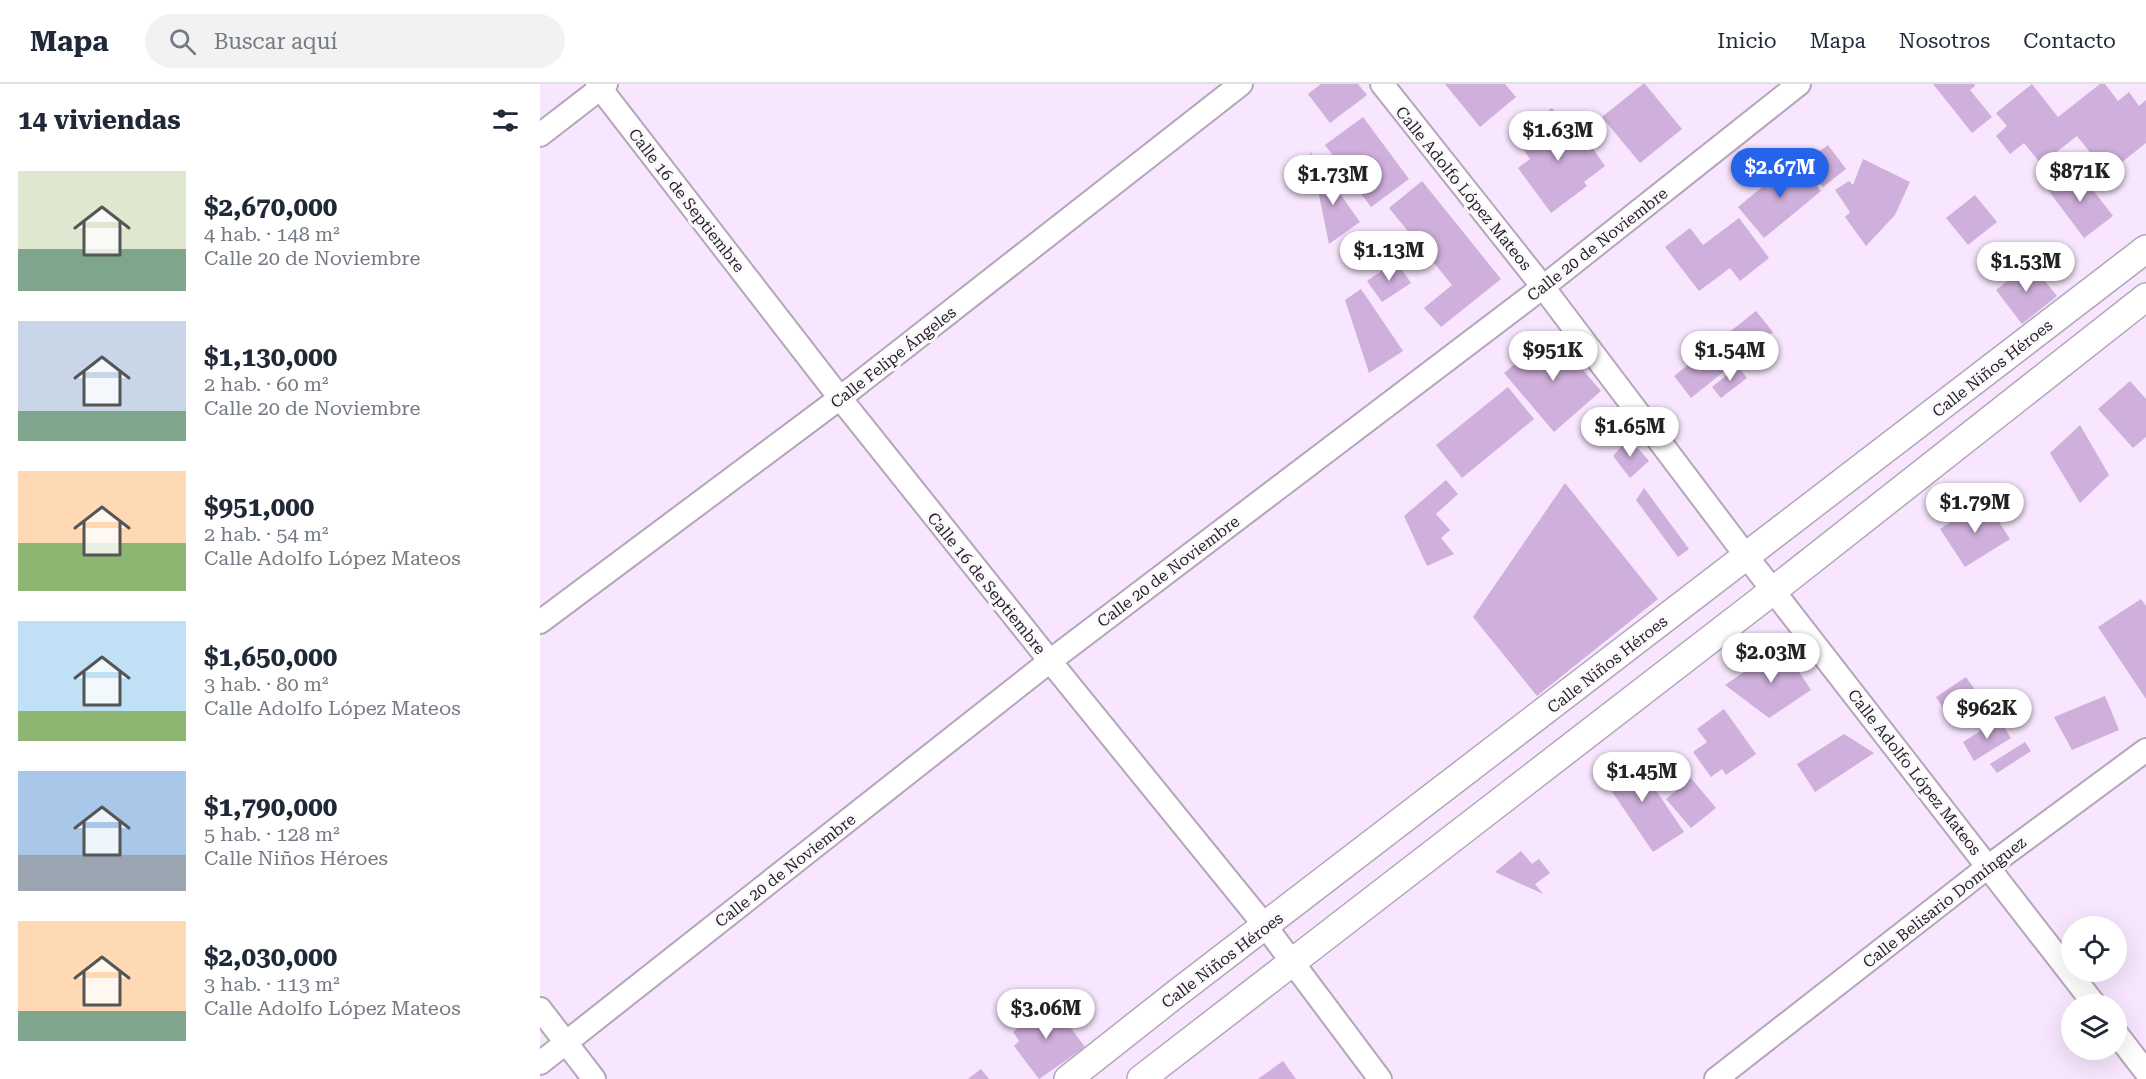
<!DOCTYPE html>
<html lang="es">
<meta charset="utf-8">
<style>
body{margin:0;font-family:"Roboto Serif",serif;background:#f2f2f3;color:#1f2937;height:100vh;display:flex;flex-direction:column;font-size:22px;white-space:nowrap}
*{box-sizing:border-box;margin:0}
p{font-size:20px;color:#747a83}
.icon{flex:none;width:33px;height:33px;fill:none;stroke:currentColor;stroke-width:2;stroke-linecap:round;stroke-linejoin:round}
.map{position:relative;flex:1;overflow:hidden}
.drawer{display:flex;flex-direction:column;background:#fff;width:540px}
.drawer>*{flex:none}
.fabs{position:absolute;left:1521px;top:832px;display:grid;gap:12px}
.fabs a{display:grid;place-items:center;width:66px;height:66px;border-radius:50%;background:#fff;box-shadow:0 6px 24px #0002;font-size:30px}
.price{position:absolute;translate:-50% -51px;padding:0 14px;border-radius:21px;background:#fff;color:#222;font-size:20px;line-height:39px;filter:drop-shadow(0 2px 3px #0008)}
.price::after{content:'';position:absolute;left:50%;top:36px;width:18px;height:14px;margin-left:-9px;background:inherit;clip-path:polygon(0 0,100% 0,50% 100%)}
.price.active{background:#2563eb;color:#fff}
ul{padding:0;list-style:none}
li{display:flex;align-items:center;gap:18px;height:150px;padding:0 18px}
li span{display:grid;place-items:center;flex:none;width:168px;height:120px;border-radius:0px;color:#555}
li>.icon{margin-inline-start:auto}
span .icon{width:72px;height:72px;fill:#fffc;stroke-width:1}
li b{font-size:26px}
h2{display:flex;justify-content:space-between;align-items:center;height:72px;padding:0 18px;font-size:26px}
header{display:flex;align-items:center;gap:36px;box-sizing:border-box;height:84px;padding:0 30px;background:#fff;border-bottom:2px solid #e0e1e3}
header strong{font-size:28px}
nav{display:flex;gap:33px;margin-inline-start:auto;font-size:21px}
.search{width:420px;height:54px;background:#f2f2f3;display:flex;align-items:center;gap:15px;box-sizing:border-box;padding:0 21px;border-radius:33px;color:#747a83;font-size:22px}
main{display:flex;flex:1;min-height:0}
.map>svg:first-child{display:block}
.building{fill:#cfafdb}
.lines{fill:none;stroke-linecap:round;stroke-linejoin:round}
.minor-casing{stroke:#b4a5ba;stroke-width:26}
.tertiary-casing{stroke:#b4a5ba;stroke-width:30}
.minor{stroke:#fff;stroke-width:22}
.tertiary{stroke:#fff;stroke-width:27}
.labels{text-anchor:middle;stroke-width:6;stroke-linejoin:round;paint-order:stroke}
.street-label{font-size:16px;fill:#241e26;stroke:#fcf9fd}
</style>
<header>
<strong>Mapa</strong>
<div class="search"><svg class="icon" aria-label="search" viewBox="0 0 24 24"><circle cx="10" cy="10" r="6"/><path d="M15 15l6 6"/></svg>Buscar aquí</div>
<nav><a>Inicio</a><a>Mapa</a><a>Nosotros</a><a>Contacto</a></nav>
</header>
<main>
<section class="drawer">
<h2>14 viviendas<svg class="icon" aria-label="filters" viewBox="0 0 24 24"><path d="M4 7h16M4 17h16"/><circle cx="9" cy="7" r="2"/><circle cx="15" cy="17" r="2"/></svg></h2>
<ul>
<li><span style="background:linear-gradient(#dfe7d0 65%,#7fa58c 0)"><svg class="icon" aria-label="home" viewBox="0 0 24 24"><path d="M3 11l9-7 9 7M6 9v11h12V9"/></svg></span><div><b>$2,670,000</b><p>4 hab. · 148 m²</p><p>Calle 20 de Noviembre</p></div></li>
<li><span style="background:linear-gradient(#c9d6e8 75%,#7fa58c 0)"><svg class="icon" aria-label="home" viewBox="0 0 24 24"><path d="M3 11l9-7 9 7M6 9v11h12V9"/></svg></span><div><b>$1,130,000</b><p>2 hab. · 60 m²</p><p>Calle 20 de Noviembre</p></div></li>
<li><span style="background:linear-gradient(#ffd9b3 60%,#8fb573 0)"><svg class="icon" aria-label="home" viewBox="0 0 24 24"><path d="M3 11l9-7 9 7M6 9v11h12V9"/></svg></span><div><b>$951,000</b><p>2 hab. · 54 m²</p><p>Calle Adolfo López Mateos</p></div></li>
<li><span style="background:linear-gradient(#bfe0f5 75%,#8fb573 0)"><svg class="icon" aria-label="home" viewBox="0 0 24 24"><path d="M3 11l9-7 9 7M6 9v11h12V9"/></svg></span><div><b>$1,650,000</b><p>3 hab. · 80 m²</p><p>Calle Adolfo López Mateos</p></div></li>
<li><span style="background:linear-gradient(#a9c7e8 70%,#9aa5b1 0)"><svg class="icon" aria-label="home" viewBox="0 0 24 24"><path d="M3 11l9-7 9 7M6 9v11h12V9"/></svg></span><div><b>$1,790,000</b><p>5 hab. · 128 m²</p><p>Calle Niños Héroes</p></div></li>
<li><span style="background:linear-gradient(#ffd9b3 75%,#7fa58c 0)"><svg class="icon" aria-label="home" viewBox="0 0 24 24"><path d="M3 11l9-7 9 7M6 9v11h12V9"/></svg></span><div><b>$2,030,000</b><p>3 hab. · 113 m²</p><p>Calle Adolfo López Mateos</p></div></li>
</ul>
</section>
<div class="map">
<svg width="1606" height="995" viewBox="0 0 1606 995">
<rect width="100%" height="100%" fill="#f7e6fd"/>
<path class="building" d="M781,0H818L827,11L790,39L768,10Z
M905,0H965L976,13L940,43Z
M1103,0H1105L1142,45L1100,79L1062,33Z
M1393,0H1434L1435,2L1430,6L1452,33L1432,49Z
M1492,0L1518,33L1560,0H1565L1578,17L1589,8L1599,22L1606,16V59L1567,90L1537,52L1501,80L1484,59L1470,70L1456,52L1467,42L1456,29Z
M1012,24L1040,61L1047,56L1065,82L1044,98L1047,102L1011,129L978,84L990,75L983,65L999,53L990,40Z
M823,33L869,95L831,123L785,61Z
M1288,61L1306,85L1283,103L1264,79Z
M770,67L820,138L789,160Z
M1323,75L1370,98L1355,131L1326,162L1305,133L1310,128L1295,106L1309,97L1313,101Z
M1255,76L1281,107L1224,154L1198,123Z
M1536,84L1573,132L1544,154L1508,106Z
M882,97L961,195L901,243L884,224L912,201L849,124Z
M1435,111L1457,138L1428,161L1406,134Z
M1199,134L1229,174L1200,197L1190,184L1159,207L1125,163L1150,144L1163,161Z
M856,177L871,199L842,218L827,197Z
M1490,179L1517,212L1482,240L1456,206Z
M821,205L863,267L829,289L805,216Z
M1216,227L1233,248L1151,314L1134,292Z
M1011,249L1061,307L1014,348L964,289Z
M1198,282L1207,294L1181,314L1172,303Z
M1590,297L1606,315V353L1593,364L1558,325Z
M968,303L994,335L922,394L896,361Z
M1540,341L1569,391L1540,419L1510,369Z
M1089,354L1109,377L1090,394L1073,372Z
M906,396L918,410L896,430L910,446L901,454L914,470L887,482L864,432Z
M1025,399L1118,515L997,612L933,533Z
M1104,404L1149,465L1138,473L1096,416Z
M1445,416L1470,455L1425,483L1400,445Z
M1601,515L1606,522V615L1558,543Z
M1242,562L1271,606L1229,634L1185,601Z
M1426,593L1445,620L1414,641L1396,613Z
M1565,612L1579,646L1532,666L1514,633Z
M1184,625L1216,670L1186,691L1182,685L1171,693L1153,668L1167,658L1157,645Z
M1459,635L1471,654L1434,677L1423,658Z
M1304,650L1334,669L1275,708L1257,680Z
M1485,658L1491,667L1457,689L1450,680Z
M1091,669L1144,748L1113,768L1060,690Z
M1151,694L1176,724L1151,744L1126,715Z
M981,767L992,780L999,775L1010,789L995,800L1003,810L955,788Z
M509,915L545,963L499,995L474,962L479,957L473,948L484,939L481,936Z
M743,977L756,995H718Z
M441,985L449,995H428Z"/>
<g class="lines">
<g class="minor-casing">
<path id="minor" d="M57,0L300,314L510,577L726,843L840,995
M842,0L1003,203L1207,473L1555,921
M0,51L66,0
M0,538L300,314L701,0
M0,925L54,995
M1576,949L1606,988
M0,979L510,577L1003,203L1259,0
M1176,995L1449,782L1606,666"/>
</g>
<g class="tertiary-casing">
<path id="tertiary" d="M528,995L637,909L1606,165
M601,995L1234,506L1606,213"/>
</g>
<use href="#minor" class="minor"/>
<use href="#tertiary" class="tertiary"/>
</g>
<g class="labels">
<g class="street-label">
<text transform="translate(924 104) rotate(51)" y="6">Calle Adolfo López Mateos</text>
<text transform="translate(147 116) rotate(52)" y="6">Calle 16 de Septiembre</text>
<text transform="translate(1057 160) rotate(-38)" y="6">Calle 20 de Noviembre</text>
<text transform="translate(353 273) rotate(-38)" y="6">Calle Felipe Ángeles</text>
<text transform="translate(1452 284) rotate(-38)" y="6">Calle Niños Héroes</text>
<text transform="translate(628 487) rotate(-37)" y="6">Calle 20 de Noviembre</text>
<text transform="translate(447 499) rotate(51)" y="6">Calle 16 de Septiembre</text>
<text transform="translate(1067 580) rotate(-38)" y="6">Calle Niños Héroes</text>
<text transform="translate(1375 688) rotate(52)" y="6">Calle Adolfo López Mateos</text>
<text transform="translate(245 786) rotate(-38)" y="6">Calle 20 de Noviembre</text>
<text transform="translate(1404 818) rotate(-38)" y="6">Calle Belisario Domínguez</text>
<text transform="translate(682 876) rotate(-37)" y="6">Calle Niños Héroes</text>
</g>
</g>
</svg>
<div class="fabs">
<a><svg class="icon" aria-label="locate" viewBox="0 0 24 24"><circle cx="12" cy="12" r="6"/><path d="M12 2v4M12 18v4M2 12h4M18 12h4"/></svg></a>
<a><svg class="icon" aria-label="layers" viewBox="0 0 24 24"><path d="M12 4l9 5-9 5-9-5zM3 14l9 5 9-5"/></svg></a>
</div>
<b class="price" style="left:1018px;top:78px">$1.63M</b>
<b class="price active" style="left:1240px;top:115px">$2.67M</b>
<b class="price" style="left:1540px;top:119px">$871K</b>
<b class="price" style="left:793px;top:122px">$1.73M</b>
<b class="price" style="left:849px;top:198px">$1.13M</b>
<b class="price" style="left:1486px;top:209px">$1.53M</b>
<b class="price" style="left:1013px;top:298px">$951K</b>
<b class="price" style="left:1190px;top:298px">$1.54M</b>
<b class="price" style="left:1090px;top:374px">$1.65M</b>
<b class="price" style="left:1435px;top:450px">$1.79M</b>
<b class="price" style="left:1231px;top:600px">$2.03M</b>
<b class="price" style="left:1447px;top:656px">$962K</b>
<b class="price" style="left:1102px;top:719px">$1.45M</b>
<b class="price" style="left:506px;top:956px">$3.06M</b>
</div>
</main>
